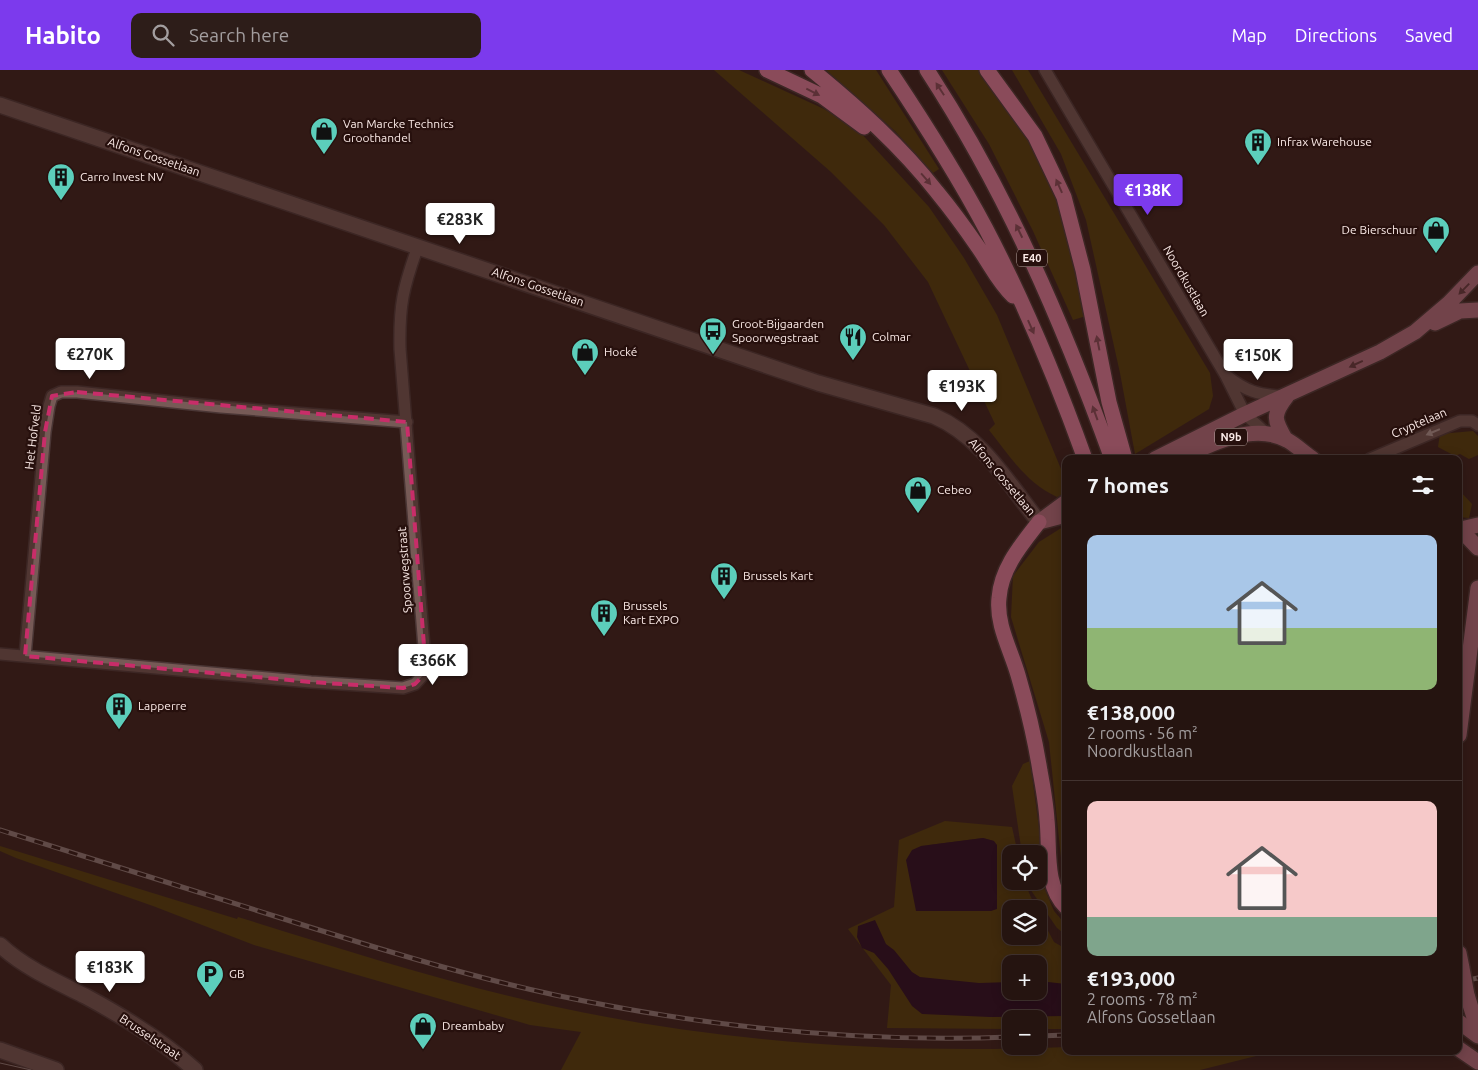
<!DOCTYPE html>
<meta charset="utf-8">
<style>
body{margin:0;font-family:Ubuntu,sans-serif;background:#2d1d19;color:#f1f3f6;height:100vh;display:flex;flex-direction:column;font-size:19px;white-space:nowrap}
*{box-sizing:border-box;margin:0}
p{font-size:16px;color:#a39e9f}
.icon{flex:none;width:28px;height:28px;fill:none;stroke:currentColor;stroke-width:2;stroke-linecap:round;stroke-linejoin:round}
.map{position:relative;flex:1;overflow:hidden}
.side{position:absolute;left:1062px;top:385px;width:400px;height:600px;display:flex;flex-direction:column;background:#251410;border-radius:10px;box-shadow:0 2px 12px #0003,0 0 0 1px #423330}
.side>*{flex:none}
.fabs{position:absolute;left:1002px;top:775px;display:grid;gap:10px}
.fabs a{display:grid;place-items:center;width:45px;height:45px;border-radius:10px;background:#251410;box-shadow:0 2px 12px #0003,0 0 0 1px #423330;font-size:25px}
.price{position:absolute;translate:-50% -42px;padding:0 11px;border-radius:5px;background:#fff;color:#222;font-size:16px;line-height:32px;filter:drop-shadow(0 1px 2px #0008)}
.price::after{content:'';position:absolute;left:50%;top:30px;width:15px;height:11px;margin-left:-8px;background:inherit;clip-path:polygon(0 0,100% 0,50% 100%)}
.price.current{background:#7c3aed;color:#fff}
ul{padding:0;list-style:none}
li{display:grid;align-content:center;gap:10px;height:265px;padding:0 25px}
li+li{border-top:1px solid #423330}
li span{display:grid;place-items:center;height:155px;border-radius:10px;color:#555}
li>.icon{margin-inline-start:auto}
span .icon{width:90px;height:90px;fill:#fffc;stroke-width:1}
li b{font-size:21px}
h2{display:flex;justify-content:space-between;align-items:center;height:60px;padding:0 25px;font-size:21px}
header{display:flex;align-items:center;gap:30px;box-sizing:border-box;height:70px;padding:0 25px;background:#7c3aed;color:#fff}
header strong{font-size:24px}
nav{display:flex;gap:28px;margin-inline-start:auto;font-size:18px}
.search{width:350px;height:45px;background:#2d1d19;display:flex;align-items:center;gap:12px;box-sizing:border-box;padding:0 18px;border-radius:10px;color:#a39e9f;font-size:19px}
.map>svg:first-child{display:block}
.green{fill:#503d00;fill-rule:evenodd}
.water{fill:#1e001d}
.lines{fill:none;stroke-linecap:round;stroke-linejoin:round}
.street-casing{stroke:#4a3635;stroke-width:14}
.secondary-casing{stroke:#4a3635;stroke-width:18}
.primary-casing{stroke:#4a3635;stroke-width:18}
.highway-casing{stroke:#4a3635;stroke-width:18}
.street{stroke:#765a56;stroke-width:11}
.secondary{stroke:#765a56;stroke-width:15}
.primary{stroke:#c2768a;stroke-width:15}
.highway{stroke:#f588ad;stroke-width:15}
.tram{stroke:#9a8683;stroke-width:1}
.rail-casing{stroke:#9a8683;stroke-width:5}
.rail{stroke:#27100d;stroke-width:3;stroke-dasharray:9;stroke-linecap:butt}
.primary-bridge-casing{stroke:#4a3635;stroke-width:18;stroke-linecap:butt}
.primary-bridge{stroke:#c2768a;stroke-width:15}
.oneway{fill:#8e4c5d}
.oneway2{fill:#65393f}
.oneway3{fill:#bfa9a5}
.marked{fill:none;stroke:#c82d69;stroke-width:4;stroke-dasharray:10 6;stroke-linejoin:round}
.labels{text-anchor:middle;stroke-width:4.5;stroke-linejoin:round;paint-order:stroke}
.shield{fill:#27100d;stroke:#bba8a5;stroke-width:1}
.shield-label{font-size:11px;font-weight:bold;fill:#fae9e6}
.poi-label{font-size:12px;fill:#fae9e6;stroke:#27100d;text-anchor:start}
.street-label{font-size:12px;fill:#fae9e6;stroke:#27100d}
</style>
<header>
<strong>Habito</strong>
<div class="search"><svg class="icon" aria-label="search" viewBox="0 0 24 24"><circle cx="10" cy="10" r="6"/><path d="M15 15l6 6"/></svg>Search here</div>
<nav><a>Map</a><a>Directions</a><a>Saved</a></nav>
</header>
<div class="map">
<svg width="1478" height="1000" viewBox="0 0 1478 1000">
<rect width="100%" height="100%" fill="#311a16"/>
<path class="green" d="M714,0H739L824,39L859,61L929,137L964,188L997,245L1066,411V423L1057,427C1026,413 1009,385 989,360L995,354L928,212L884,155L831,102Z
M826,0H876L939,99L933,103L895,61Z
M942,0H978C1004,33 1031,66 1047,105C1066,150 1075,198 1086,246L1073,250L1033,161L989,74Z
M1012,0H1028L1210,303L1213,326L1209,339L1135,384L1120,303L1086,150L1061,84Z
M1473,361L1478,366V385L1469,389L1460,384L1455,386L1438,377L1440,364Z
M1459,420L1472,434L1469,448L1459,447Z
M1066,455V804L1061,788L1049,672L1011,547L1013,506L1039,472Z
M1030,691L1040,765V808L1054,841L1066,855V865L1057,858L1028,816V811H1039V784H1022L1012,716L1023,694Z
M945,751L1012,757L1018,784H1011V811H1024L1036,839H1011V866H1039V844L1054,872L1066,879V959H1039V949H1011V959L887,958L891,915L848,859L894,837L899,770ZM983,768L994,771L921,776ZM1011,894H1039V921H1011Z
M0,776L237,849L238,847C342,879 446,913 552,936C722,973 893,984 1066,977V981H1276L1200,1000H561L581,962L530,955L254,875L153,836L16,788L0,781Z"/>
<path class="water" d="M983,768L994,771L997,775V839L991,841H916L906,790L912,780L921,776Z
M875,850L886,874L894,880L912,902L920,907L979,913L1011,912V921H1039V911L1066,914V946L990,947L922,944L912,936L888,899L874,883L862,878L857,867L858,856Z"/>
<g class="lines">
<g class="street-casing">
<path id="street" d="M1045,0L1226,306L1245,344L1268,365
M1227,306C1245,321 1259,325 1283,326
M1370,389L1460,351H1472L1478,355
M0,584L311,612L403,618L415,614L426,602L400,279C399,235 403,218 418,176
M25,586L45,362L49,336L52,326L61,322H77L221,337L407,352"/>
</g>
<g class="secondary-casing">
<path id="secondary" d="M0,35L818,313L934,346C981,366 1008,413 1039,452
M0,875C23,897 57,912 85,926C124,947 162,970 195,1000
M0,980L56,1000"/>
</g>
<g class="primary-casing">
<path id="primary" d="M1435,253L1460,241L1478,240
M1286,370C1274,350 1272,345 1287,326
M1155,389L1245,344L1380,282L1415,262L1449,233L1478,203
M1179,389C1210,374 1253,352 1287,370C1296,375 1304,383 1313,389
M1043,451L1066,445
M1039,452L1066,432
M1459,458L1478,478
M1461,459L1478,455
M1459,665L1478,518
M1459,883L1462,898
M1467,925L1478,960
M1459,952L1478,966
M1459,979L1478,992"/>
</g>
<g class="highway-casing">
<path id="highway" d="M767,0L822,26L864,57
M812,0C857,37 901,76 937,122C951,139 965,158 978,177C990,194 998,212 1013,226
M889,0C923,51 957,104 986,159C1024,232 1057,311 1085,389
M927,0C1007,123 1062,251 1112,389
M987,0L1035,66L1064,127L1083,200L1109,332L1125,389
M1039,452C1022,474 1001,498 999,528C996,555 1011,580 1018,605C1027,636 1035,669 1040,701C1043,717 1046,734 1047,750C1050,778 1044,816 1066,837"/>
</g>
<use href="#street" class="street"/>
<use href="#secondary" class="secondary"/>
<use href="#primary" class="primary"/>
<use href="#highway" class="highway"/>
<path class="tram" d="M0,993L31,1000"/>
<g class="rail-casing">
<path id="rail" d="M0,760C95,790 189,819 284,849C373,877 463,905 555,925C705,957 858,973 1011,967
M1459,912L1478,908
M1039,966L1066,965"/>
</g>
<use href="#rail" class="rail"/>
<g class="primary-bridge-casing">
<path id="primary-bridge" d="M1462,898L1467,925"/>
</g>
<use href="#primary-bridge" class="primary-bridge"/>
</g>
<defs><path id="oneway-solid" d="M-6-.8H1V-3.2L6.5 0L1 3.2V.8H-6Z" transform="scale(1.25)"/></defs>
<g class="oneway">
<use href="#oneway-solid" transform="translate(940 19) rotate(-123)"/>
<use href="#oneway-solid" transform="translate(813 22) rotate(27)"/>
<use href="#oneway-solid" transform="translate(926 109) rotate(49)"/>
<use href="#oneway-solid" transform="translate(1059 116) rotate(-114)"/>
<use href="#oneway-solid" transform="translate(1019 161) rotate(-116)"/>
<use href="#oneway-solid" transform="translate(1031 257) rotate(66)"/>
<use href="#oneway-solid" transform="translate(1098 273) rotate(-101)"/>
<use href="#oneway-solid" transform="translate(1095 343) rotate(-110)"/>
</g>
<g class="oneway2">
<use href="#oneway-solid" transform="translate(1464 219) rotate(134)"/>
<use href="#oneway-solid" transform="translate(1356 294) rotate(155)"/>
</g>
<use class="oneway3" href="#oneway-solid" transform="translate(1433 362) rotate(157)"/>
<path d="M0 0H1478V1000H0ZM77,322L407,352L426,602L415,614L403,618L311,612L25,586L45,362L52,326Z" fill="#311a16" fill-opacity=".55" fill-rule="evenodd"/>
<path class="marked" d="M77,322L407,352L426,602L415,614L403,618L311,612L25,586L45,362L52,326Z"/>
<defs>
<g id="shop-pin" transform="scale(1.4375)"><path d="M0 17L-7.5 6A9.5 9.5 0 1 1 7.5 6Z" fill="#5ccebb" stroke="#27100d"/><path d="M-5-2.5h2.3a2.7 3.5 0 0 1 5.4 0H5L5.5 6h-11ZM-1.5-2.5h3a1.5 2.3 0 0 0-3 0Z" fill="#111"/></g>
<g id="building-pin" transform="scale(1.4375)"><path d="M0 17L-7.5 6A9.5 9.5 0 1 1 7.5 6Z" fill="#5ccebb" stroke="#27100d"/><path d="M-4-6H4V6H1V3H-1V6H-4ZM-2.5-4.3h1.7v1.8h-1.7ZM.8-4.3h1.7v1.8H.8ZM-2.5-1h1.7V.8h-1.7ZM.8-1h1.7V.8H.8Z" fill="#111"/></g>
<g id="bus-pin" transform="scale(1.4375)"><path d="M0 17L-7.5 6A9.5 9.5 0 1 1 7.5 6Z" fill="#5ccebb" stroke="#27100d"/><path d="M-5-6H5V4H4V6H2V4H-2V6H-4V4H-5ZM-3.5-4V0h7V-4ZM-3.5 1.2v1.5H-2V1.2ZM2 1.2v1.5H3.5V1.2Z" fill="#111"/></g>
<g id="restaurant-pin" transform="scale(1.4375)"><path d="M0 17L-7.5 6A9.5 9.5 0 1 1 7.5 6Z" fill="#5ccebb" stroke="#27100d"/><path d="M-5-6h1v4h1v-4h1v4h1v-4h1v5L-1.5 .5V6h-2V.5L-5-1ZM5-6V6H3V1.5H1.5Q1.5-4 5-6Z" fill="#111"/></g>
<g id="parking-pin" transform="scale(1.4375)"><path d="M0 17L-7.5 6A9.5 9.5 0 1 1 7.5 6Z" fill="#5ccebb" stroke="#27100d"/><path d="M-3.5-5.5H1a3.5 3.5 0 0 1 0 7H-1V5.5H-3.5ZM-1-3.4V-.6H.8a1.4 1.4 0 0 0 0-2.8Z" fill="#111"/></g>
</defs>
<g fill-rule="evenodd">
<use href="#shop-pin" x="324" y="61"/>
<use href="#building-pin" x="1258" y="72"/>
<use href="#building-pin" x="61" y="107"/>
<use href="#shop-pin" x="1436" y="160"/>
<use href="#bus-pin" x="713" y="261"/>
<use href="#restaurant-pin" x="853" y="267"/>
<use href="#shop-pin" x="585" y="282"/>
<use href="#shop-pin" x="918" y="420"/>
<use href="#building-pin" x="724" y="506"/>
<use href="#building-pin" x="604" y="543"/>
<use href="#building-pin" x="119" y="636"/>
<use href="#parking-pin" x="210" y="904"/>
<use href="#shop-pin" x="423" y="956"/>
</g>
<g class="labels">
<g class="shield">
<rect x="1017" y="179.5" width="30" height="17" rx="4"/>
<rect x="1215" y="358.5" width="32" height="17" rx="4"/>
</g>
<g class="shield-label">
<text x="1032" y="192">E40</text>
<text x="1231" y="371">N9b</text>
</g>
<g class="poi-label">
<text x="343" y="58">Van Marcke Technics<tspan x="343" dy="14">Groothandel</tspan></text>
<text x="1277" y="76">Infrax Warehouse</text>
<text x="80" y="111">Carro Invest NV</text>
<text x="1417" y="164" text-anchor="end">De Bierschuur</text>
<text x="732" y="258">Groot-Bijgaarden<tspan x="732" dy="14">Spoorwegstraat</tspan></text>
<text x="872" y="271">Colmar</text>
<text x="604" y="286">Hocké</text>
<text x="937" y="424">Cebeo</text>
<text x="743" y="510">Brussels Kart</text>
<text x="623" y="540">Brussels<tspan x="623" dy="14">Kart EXPO</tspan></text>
<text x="138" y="640">Lapperre</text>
<text x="229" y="908">GB</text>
<text x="442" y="960">Dreambaby</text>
</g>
<g class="street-label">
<text transform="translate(154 87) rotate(19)" y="4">Alfons Gossetlaan</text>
<text transform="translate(1186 211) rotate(60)" y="4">Noordkustlaan</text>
<text transform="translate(538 217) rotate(19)" y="4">Alfons Gossetlaan</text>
<text transform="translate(1419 353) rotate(-23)" y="4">Cryptelaan</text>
<text transform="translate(33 367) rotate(-83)" y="4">Het Hofveld</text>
<text transform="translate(1002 407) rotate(50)" y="4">Alfons Gossetlaan</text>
<text transform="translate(405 500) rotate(-94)" y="4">Spoorwegstraat</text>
<text transform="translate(150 967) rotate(34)" y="4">Brusselstraat</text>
</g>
</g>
</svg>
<div class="fabs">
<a><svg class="icon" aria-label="locate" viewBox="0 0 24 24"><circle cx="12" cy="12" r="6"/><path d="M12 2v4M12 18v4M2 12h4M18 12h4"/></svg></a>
<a><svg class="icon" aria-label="layers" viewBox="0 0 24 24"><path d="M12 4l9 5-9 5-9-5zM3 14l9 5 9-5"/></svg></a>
<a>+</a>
<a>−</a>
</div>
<b class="price current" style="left:1148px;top:146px">€138K</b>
<b class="price" style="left:460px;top:175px">€283K</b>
<b class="price" style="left:90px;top:310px">€270K</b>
<b class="price" style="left:1258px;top:311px">€150K</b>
<b class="price" style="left:962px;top:342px">€193K</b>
<b class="price" style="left:433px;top:616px">€366K</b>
<b class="price" style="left:110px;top:923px">€183K</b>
<section class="side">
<h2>7 homes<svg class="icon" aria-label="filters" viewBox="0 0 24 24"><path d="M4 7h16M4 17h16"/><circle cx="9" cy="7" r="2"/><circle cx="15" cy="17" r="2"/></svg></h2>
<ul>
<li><span style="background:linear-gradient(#a9c7e8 60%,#8fb573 0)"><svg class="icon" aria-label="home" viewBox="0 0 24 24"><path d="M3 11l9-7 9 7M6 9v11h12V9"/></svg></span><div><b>€138,000</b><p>2 rooms · 56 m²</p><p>Noordkustlaan</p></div></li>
<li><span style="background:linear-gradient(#f6c9c9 75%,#7fa58c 0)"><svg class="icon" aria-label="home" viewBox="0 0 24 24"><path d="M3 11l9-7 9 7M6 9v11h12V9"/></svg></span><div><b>€193,000</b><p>2 rooms · 78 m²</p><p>Alfons Gossetlaan</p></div></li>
</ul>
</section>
</div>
